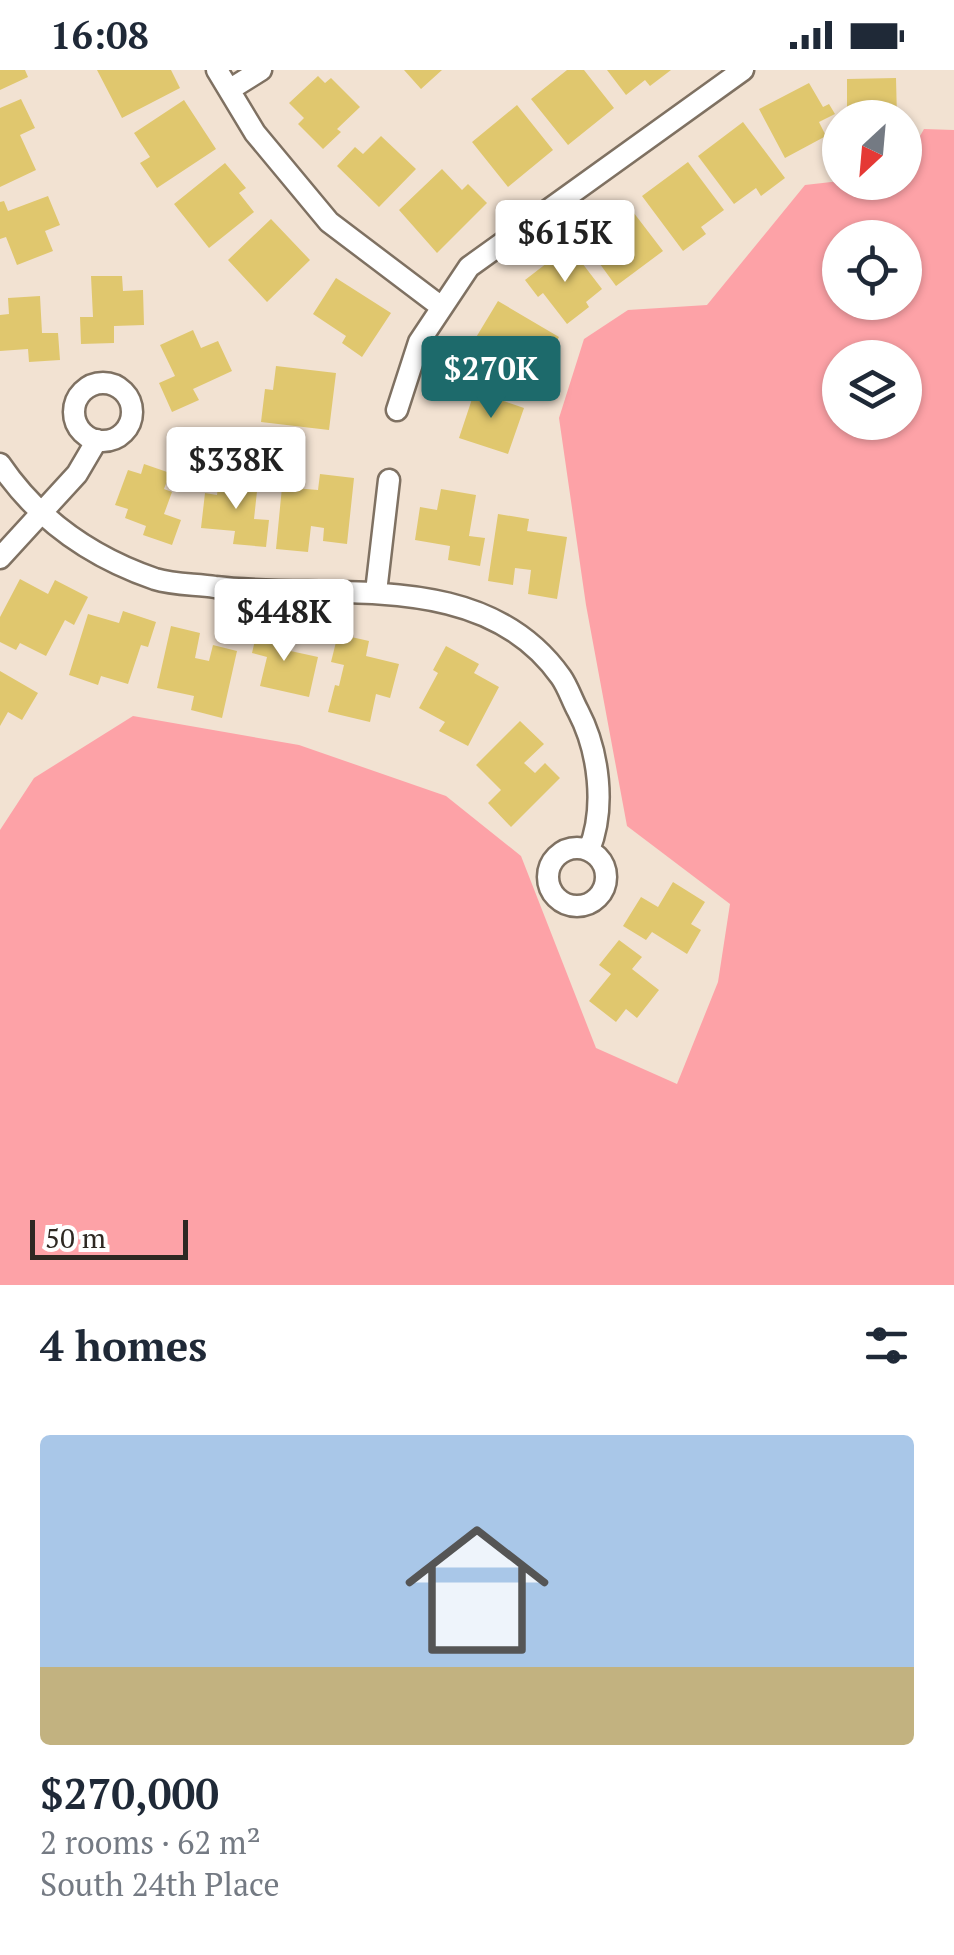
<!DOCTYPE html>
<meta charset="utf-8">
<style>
body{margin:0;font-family:"PT Serif",serif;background:#f2f2f3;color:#1f2937;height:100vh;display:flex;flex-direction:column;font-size:38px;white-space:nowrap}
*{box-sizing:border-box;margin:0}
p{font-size:32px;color:#747a83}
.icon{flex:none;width:55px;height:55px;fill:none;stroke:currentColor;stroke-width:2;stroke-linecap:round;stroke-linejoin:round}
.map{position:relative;height:1215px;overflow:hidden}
.sheet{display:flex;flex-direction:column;background:#fff;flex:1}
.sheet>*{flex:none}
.needle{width:65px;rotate:206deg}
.controls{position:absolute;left:822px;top:30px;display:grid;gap:20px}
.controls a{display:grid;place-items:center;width:100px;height:100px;border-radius:50%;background:#fff;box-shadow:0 2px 8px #0004;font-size:50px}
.scale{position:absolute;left:30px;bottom:25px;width:158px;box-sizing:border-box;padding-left:10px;border:5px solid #2e2822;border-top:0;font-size:28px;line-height:35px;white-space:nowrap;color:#2e2822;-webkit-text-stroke:8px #fff;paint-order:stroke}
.price{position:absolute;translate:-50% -85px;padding:0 22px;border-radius:10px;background:#fff;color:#222;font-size:32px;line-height:65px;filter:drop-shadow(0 2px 5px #0008)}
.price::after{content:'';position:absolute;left:50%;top:60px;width:30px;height:22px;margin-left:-15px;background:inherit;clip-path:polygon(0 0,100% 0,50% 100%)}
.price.current{background:#1d6a6b;color:#fff}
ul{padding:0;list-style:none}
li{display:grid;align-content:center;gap:20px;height:530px;padding:0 40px}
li+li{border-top:2px solid #e0e1e3}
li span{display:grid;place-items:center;height:310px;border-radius:10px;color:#555}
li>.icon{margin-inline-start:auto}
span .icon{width:180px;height:180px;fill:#fffc;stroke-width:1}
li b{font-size:42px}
h2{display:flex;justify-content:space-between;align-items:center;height:120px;padding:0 40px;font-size:42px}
.status{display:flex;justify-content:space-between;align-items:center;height:70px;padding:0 50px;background:#fff;direction:ltr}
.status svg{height:28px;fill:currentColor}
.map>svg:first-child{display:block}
.green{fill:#fda2a7;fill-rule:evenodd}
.building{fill:#e0c76e}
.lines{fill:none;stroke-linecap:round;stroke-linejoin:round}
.street-casing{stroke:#7f7162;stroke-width:25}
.street{stroke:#fff;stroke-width:20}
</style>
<div class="status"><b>16:08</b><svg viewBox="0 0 49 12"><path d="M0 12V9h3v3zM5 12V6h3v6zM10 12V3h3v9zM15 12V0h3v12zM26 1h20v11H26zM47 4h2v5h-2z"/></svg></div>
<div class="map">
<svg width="954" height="1215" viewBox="0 0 954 1215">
<rect width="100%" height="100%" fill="#f2e2d2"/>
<path class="green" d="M924,59L954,60V1215H0V760L34,708L133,646L299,675L446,726L521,786L596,978L677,1014L718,912L730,834L627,756L586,535L559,348L584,269L628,240L707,235L805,115L840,111L905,112V92ZM840,168H905V232H840ZM840,288H905V352H840Z"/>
<path class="building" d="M0,0H25L28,7L0,20Z
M97,0H171L180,18L122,48Z
M404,0H442L421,19Z
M567,0H584L614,38L568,75L531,29Z
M607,0H671L650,16L645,10L626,25Z
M318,6L325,13L331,8L360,37L337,59L341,62L323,79L298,54L304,48L289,33Z
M896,8L897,48H847V9Z
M809,13L823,37L829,34L835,44L819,52L826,66L785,88L759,39Z
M21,29L35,58L20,65L36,100L0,117V38Z
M184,30L216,79L157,118L140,93L150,87L134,63Z
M517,35L553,80L508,117L472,72Z
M743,52L785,108L761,126L756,118L734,134L698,86Z
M381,66L416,99L379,137L337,96L355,77L363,84Z
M688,92L724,140L701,157L706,164L683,181L642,126Z
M225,93L246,118L239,123L254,142L209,178L174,134Z
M442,99L462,120L468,114L487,133L437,183L399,140Z
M48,126L60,155L45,161L53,181L17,195L6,167L0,169V132L4,131L8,141Z
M627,134L663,181L616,216L581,168Z
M271,149L310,190L267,232L228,190Z
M569,176L602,219L586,232L589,237L567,254L543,223L538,227L525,210Z
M91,206H122L123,221L143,220L144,255L114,256V273L81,274L80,247H93Z
M336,208L391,243L362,287L342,273L346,266L313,244Z
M40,226L42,263H58L60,290L29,292L28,279L0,281V245L9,244L8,228Z
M498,231L559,267L544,293L535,287L521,311L469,279Z
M193,260L201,278L218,271L232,301L193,319L199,330L172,342L159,313L175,306L160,275Z
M276,296L336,303L329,360L261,352L265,319L273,320Z
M477,314L498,322L495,328L524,338L508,384L459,368Z
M144,394L170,403L164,419L172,422L164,444L181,450L172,475L143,465L146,456L125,448L128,439L115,435L128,400L141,404Z
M320,404L354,408L347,474L323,471L324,458L311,456L308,482L276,479L282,417L318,420Z
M219,408L258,412L254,449L269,450L266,477L233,474L235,461L201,458L205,423L217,425Z
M441,419L476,425L469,466L485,468L480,496L448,490L450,476L415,470L420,437L437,440Z
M498,444L529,449L527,461L567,467L557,529L528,524L531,500L515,498L513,515L488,511Z
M20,509L48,524L55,510L88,527L74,555L65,550L46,586L20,573L16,580L0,572V547Z
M123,541L156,552L148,577L141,575L128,614L101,606L98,615L69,605L88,544L119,553Z
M171,556L200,563L195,588L209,591L213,575L237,581L222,648L191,640L194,626L157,618Z
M258,557L289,565L286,580L318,587L309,627L260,616L267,587L252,583Z
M338,564L369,571L366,586L399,594L390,628L376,624L370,652L328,642L335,615L339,616L344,595L331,592Z
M446,576L479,594L474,603L499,617L468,676L439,661L445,652L419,638L438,603L433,600Z
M0,601L38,623L22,650L8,642L0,656Z
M520,651L544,674L524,693L535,703L545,693L560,708L511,757L488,733L501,720L476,695Z
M673,812L705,832L691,854L701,860L687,884L652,862L646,870L623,856L641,827L658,837Z
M619,870L642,887L632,899L659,920L637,948L626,939L616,952L589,931L611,904L599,895Z"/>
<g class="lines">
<g class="street-casing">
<path id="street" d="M217,0L255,63L329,152L440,236
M229,20L261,0
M74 342a29 29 0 1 1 58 0a29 29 0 1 1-58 0Z
M397,340L419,272L469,197L743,0
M0,394C38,450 91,487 155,509C174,515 196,514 215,517C331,531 483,496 561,607C568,617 572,630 578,641C599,681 606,738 589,780
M0,488L77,404L97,370
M376,522L389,410
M548 807a29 29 0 1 1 58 0a29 29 0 1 1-58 0Z"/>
</g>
<use href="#street" class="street"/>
</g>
</svg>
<div class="controls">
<a><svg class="needle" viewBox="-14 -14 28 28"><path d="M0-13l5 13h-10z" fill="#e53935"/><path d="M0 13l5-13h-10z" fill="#747a83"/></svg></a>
<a><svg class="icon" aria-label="locate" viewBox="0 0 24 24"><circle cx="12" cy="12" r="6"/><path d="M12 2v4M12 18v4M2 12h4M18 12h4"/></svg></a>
<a><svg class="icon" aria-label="layers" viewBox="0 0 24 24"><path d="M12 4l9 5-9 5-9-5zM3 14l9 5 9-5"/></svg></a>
</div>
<div class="scale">50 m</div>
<b class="price" style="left:565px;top:215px">$615K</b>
<b class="price current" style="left:491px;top:351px">$270K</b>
<b class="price" style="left:236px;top:442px">$338K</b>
<b class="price" style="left:284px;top:594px">$448K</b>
</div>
<section class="sheet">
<h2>4 homes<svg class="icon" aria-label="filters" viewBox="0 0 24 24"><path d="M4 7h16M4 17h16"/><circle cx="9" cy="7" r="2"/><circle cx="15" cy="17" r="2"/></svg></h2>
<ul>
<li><span style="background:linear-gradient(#a9c7e8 75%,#c2b280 0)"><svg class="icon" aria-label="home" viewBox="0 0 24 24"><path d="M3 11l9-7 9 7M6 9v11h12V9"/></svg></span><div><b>$270,000</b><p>2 rooms · 62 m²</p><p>South 24th Place</p></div></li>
</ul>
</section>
